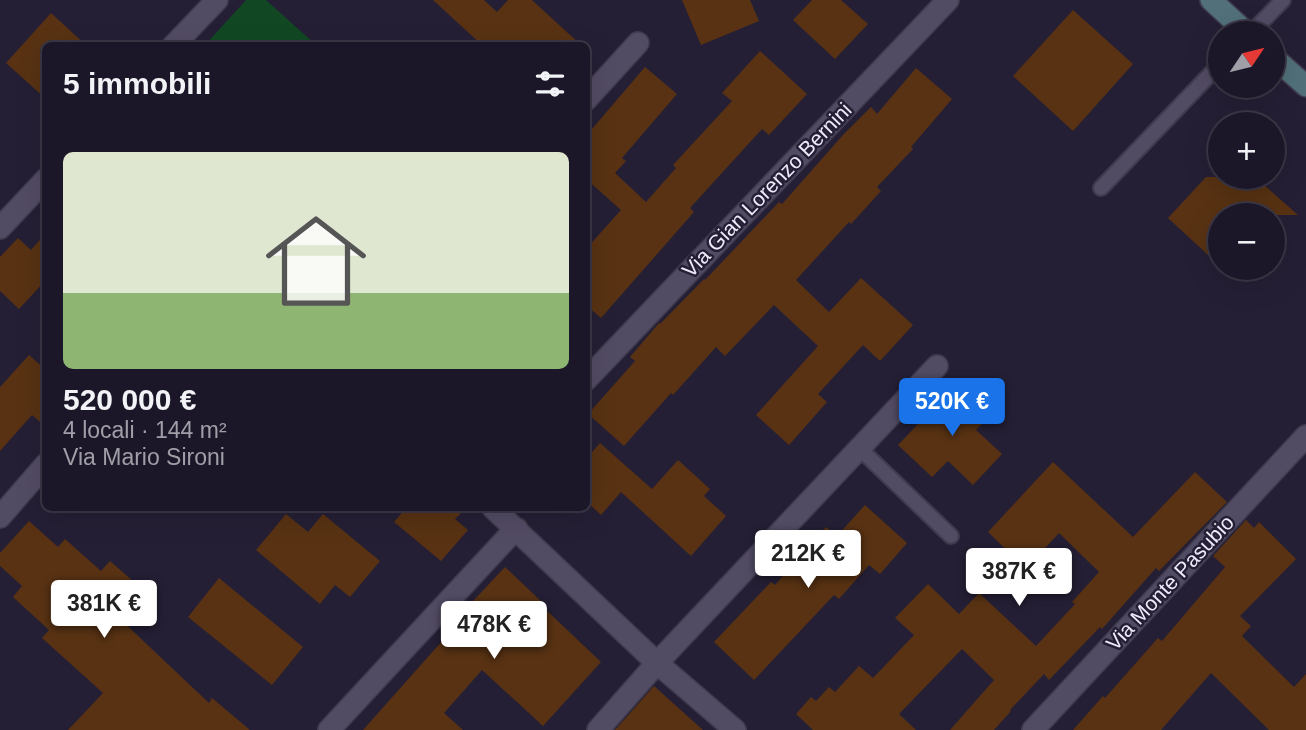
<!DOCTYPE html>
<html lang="it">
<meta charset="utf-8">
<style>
body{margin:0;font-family:Helvetica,sans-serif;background:#292434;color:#f1f3f6;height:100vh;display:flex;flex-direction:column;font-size:26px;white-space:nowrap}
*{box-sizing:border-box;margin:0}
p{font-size:23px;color:#a09fa8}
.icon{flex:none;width:38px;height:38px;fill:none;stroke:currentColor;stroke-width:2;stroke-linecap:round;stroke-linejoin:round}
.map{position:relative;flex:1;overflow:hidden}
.side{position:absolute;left:42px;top:42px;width:548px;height:469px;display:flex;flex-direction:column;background:#1c1728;border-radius:10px;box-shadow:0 7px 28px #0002,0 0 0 2px #3a3645}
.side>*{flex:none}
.needle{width:46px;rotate:55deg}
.controls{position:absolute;left:1208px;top:21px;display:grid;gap:14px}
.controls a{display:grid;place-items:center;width:77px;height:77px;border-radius:50%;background:#1c1728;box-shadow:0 7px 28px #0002,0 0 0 2px #3a3645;font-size:35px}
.price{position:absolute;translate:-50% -60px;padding:0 16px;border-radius:7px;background:#fff;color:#222;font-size:23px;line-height:46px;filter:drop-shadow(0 2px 4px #0008)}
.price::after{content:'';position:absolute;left:50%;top:42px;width:21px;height:16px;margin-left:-10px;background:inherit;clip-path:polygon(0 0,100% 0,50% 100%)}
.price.current{background:#1a73e8;color:#fff}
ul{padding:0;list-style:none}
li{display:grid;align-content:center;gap:14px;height:371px;padding:0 21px}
li span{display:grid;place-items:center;height:217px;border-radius:10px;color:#555}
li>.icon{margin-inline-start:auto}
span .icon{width:126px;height:126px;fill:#fffc;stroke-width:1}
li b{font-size:30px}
h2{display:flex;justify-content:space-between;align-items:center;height:84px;padding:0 21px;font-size:30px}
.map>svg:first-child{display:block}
.green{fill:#114823}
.building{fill:#583213}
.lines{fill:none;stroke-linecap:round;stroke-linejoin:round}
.lane-casing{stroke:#3f3a4d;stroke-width:18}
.street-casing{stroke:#3f3a4d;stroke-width:24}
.secondary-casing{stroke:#3f3a4d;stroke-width:24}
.lane{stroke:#524b64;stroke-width:14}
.street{stroke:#524b64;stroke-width:21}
.secondary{stroke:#517079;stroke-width:21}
.labels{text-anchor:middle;stroke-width:5;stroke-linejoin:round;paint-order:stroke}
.street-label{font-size:21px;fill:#eeeaf9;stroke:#251f35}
</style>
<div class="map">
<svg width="1306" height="730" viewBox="0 0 1306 730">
<rect width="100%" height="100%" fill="#251f35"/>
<path class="green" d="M246,0H266L316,45H205Z"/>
<path class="building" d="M433,0H484L497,12L508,0H532L582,46H483Z
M682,0H750L759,21L701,45Z
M812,0H841L868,24L835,59L793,20Z
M1073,10L1133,64L1073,131L1013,76Z
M51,13L87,46H46V99L6,63Z
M760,51L807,94L769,135L762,129L690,208L694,212L601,318L586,305V249L621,210L586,179V136L645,67L677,94L622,158L626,161L615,173L646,202L676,168L673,165L732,101L722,93Z
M916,68L952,99L911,147L913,149L877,187L881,191L851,224L849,222L796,280L829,312L861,278L913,325L880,361L863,345L818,394L827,402L789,445L756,415L818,346L774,305L725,356L716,347L673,395L671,393L624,446L588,414L635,361L630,357L659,323L660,324L704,279L705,280L779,202L782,204L843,135L871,107L877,114Z
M1206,177H1255L1298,215H1220V266L1168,218Z
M46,233V280L19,309L0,291V257L18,238L31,250Z
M29,355L46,370V427L32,415L0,451V387Z
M956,384L990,416L976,430L1002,454L973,485L948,461L932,477L898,445Z
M600,443L652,489L678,460L710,489L704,496L726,516L691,556L621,492L601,515L586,501V459Z
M1053,462L1133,537L1195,472L1227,502L1159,571L1156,568L1102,629L1100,627L1049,680L1044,674L1010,710L1011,711L994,730H950L994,680L962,649L899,714L916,730H813L796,714L811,697L816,701L829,687L835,692L859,666L873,678L914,635L895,618L928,584L959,614L979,593L1036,646L1075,604L1072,602L1099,572L1059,533L1026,569L988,532Z
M865,505L907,543L880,574L869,565L839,599L834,595L754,680L714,642L771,582L775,585L826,527L837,536Z
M406,508H466L455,519L468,530L441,561L394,522Z
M286,514L308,532L323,514L380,561L350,597L335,585L320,604L256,550Z
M1246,520L1254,528L1259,522L1296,559L1240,616L1251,626L1242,636L1294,687L1306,674V730H1269L1211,673L1161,730H1073L1103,696L1105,698L1158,638L1162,641L1225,567L1213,556Z
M29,521L58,547L65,539L101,571L110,561L142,589L118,617L209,703L212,698L250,730H68L103,693L42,638L49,630L13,597L22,586L0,566V553Z
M505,567L545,605L543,607L601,662L543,726L482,670L444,713L463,730H363L459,622L456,619Z
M219,578L303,647L272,685L188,617Z
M654,686L703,730H615Z"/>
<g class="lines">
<g class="lane-casing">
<path id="lane" d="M1251,33L1283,0
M1101,188L1220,64
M859,448L951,536"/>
</g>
<g class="street-casing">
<path id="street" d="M173,46L217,0
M586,100L638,43
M0,228L46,179
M586,380L948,0
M493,508L657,663L735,730
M0,517L46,464
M329,730L507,538L517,529
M598,730L657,663L937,366
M1033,730L1306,436"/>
</g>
<g class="secondary-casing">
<path id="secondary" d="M1211,0L1247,33
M1272,56L1306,86"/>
</g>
<use href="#lane" class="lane"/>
<use href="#street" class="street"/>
<use href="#secondary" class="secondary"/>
</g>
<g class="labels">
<g class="street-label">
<text transform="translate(767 190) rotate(-46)" y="7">Via Gian Lorenzo Bernini</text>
<text transform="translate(1170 583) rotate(-47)" y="7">Via Monte Pasubio</text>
</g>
</g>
</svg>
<div class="controls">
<a><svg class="needle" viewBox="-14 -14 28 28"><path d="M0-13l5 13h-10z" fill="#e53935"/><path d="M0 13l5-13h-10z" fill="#a09fa8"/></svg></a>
<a>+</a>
<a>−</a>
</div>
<b class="price current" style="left:952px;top:438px">520K €</b>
<b class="price" style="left:808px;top:590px">212K €</b>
<b class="price" style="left:1019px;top:608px">387K €</b>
<b class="price" style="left:104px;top:640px">381K €</b>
<b class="price" style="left:494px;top:661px">478K €</b>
<section class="side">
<h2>5 immobili<svg class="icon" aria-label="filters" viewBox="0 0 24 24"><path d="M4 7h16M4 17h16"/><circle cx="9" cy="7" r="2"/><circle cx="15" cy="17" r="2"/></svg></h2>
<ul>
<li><span style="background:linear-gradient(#dfe7d0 65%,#8fb573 0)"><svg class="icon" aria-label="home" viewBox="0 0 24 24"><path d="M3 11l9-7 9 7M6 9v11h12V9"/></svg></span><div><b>520 000 €</b><p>4 locali · 144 m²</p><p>Via Mario Sironi</p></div></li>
</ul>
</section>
</div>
